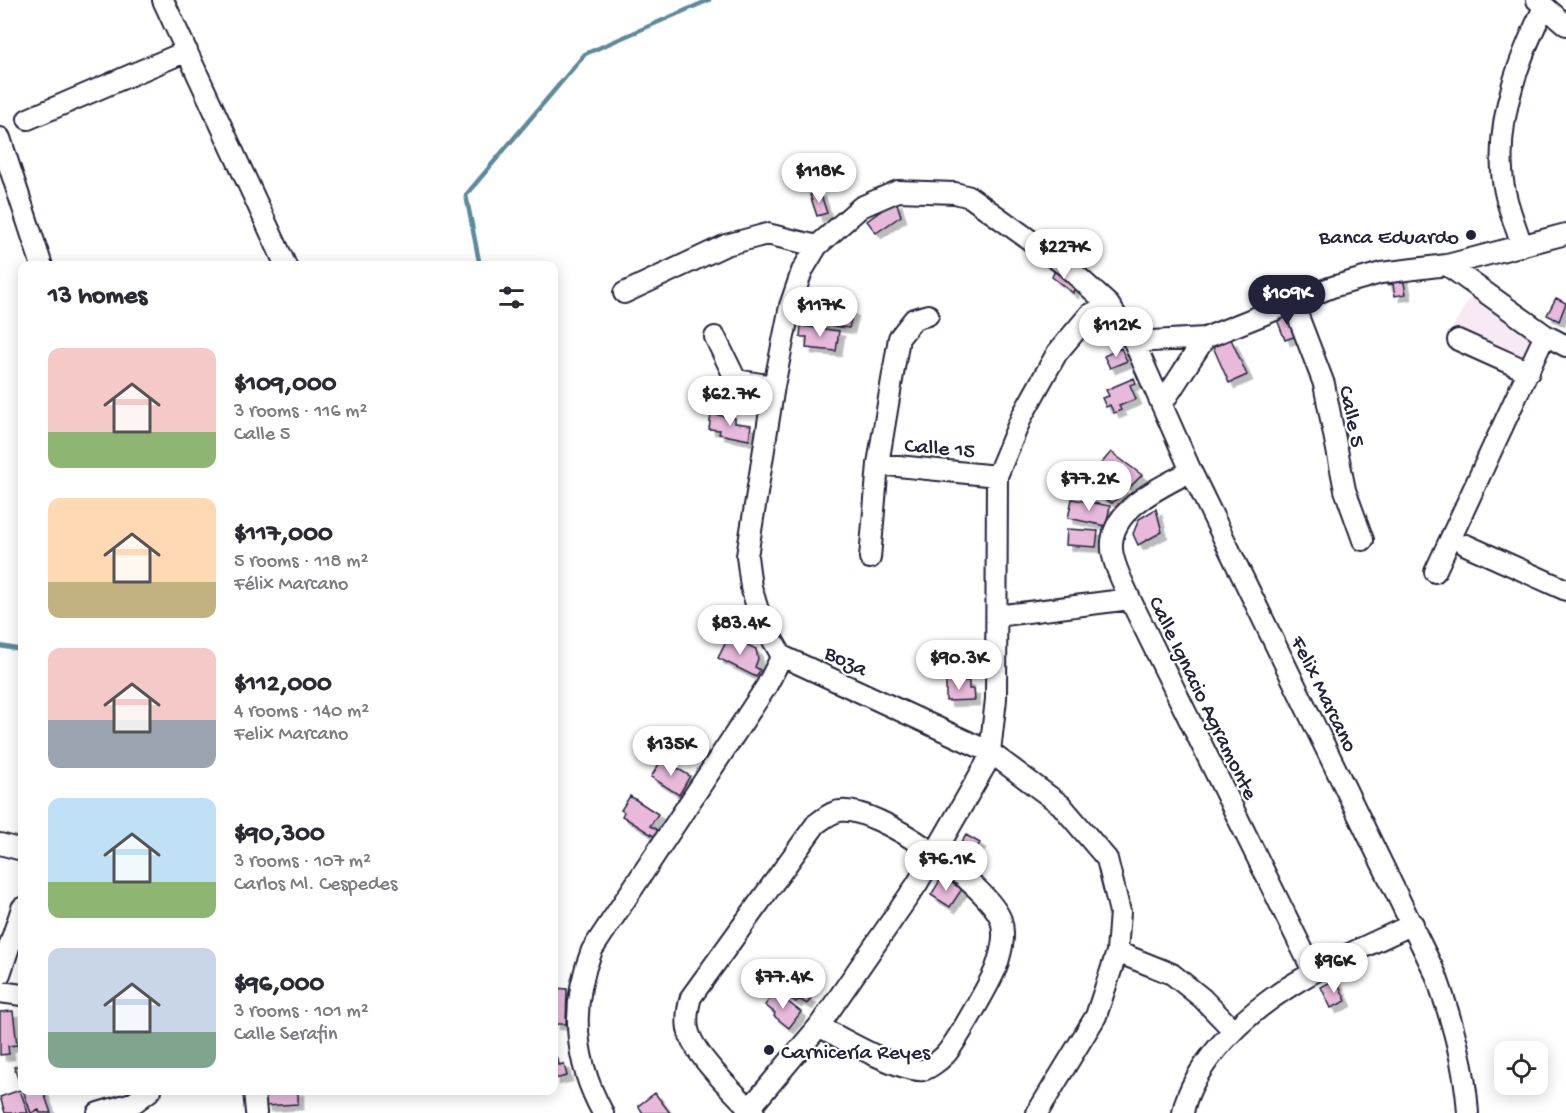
<!DOCTYPE html>
<meta charset="utf-8">
<style>
body{margin:0;font-family:"Gochi Hand",sans-serif;background:#f2f2f3;color:#2b2b33;height:100vh;display:flex;flex-direction:column;font-size:22px;white-space:nowrap}
*{box-sizing:border-box;margin:0}
p{font-size:20px;color:#7c7c81}
.icon{flex:none;width:33px;height:33px;fill:none;stroke:currentColor;stroke-width:2;stroke-linecap:round;stroke-linejoin:round}
.map{position:relative;flex:1;overflow:hidden}
.panel{position:absolute;left:18px;top:261px;width:540px;height:834px;display:flex;flex-direction:column;background:#fff;border-radius:12px;box-shadow:0 3px 15px #0003}
.panel>*{flex:none}
.fabs{position:absolute;left:1494px;top:1041px;display:grid;gap:12px}
.fabs a{display:grid;place-items:center;width:54px;height:54px;border-radius:12px;background:#fff;box-shadow:0 3px 15px #0003;font-size:30px}
.price{position:absolute;translate:-50% -51px;padding:0 14px;border-radius:21px;background:#fff;color:#222;font-size:20px;line-height:39px;filter:drop-shadow(0 2px 3px #0008)}
.price::after{content:'';position:absolute;left:50%;top:36px;width:18px;height:14px;margin-left:-9px;background:inherit;clip-path:polygon(0 0,100% 0,50% 100%)}
.price.selected{background:#22223b;color:#fff}
ul{padding:0;list-style:none}
li{display:flex;align-items:center;gap:18px;height:150px;padding:0 30px}
li span{display:grid;place-items:center;flex:none;width:168px;height:120px;border-radius:12px;color:#555}
li>.icon{margin-inline-start:auto}
span .icon{width:72px;height:72px;fill:#fffc;stroke-width:1}
li b{font-size:26px}
h2{display:flex;justify-content:space-between;align-items:center;height:72px;padding:0 30px;font-size:26px}
.map>svg:first-child{display:block}
.built{fill:#f8eaf4}
.lines{fill:none;stroke-linecap:round;stroke-linejoin:round}
.stream{stroke:#5b8a9d;stroke-width:4.5}
.building{fill:#e8b9db;stroke:#22223b;stroke-width:1.5;filter:url(#shadow)}
.minor-casing{stroke:#22223b;stroke-width:24}
.minor{stroke:#fff;stroke-width:20}
.poi-dot{fill:#22223b;stroke:#fff;stroke-width:2}
.labels{text-anchor:middle;stroke-width:4.5;stroke-linejoin:round;paint-order:stroke}
.poi-label{font-size:22px;fill:#22223b;stroke:#fff;text-anchor:end}
.street-label{font-size:22px;fill:#22223b;stroke:#fff}
</style>
<div class="map">
<svg width="1566" height="1113" viewBox="0 0 1566 1113">
<defs>
<filter id="shadow"><feDropShadow dx="5.5" dy="5.5" stdDeviation="0" flood-color="#0004"/></filter>
</defs>
<rect width="100%" height="100%" fill="#fff"/>
<filter id="ink" filterUnits="userSpaceOnUse"><feTurbulence type="fractalNoise" baseFrequency=".0167" numOctaves="2"/><feDisplacementMap in="SourceGraphic" scale="12" xChannelSelector="R" yChannelSelector="G"/><feConvolveMatrix kernelMatrix="1 2 1 2 8 2 1 2 1" color-interpolation-filters="sRGB"/></filter>
<g filter="url(#ink)">
<path class="built" d="M1471,296L1523,331L1531,343L1524,363L1452,327Z"/>
<g class="lines">
<path class="stream" d="M480,266L466,195L585,54L709,0
M0,646L22,650"/>
</g>
<path class="building" d="M820,192L827,213L817,216L810,195Z
M896,200L901,216L876,233L867,221Z
M1057,266L1075,284L1073,293L1052,277Z
M1402,272L1406,294L1395,296L1393,284L1387,285L1385,275Z
M813,295L853,311L849,328L807,323L808,305L812,307Z
M1556,298L1566,303L1559,321L1547,315Z
M1289,311L1299,335L1285,340L1276,317Z
M801,326L839,331L836,351L806,348L807,337H800Z
M1231,339L1247,375L1229,383L1213,347Z
M1121,348L1127,361L1110,368L1104,356Z
M1134,378L1136,383L1130,385L1136,399L1119,406L1121,410L1114,413L1110,405L1106,407L1102,398L1109,396L1106,390Z
M711,414L735,418V423L751,425L749,440L719,434L720,430L709,429Z
M1111,452L1142,475L1129,488L1100,465Z
M1092,467L1125,490L1112,503L1081,484Z
M1072,499L1110,506L1106,526L1068,518Z
M1156,509L1162,532L1138,545L1133,534L1139,519Z
M1067,529L1098,531L1096,547L1066,545Z
M729,636L756,649L758,659L755,667L760,670L756,677L718,658Z
M946,681H969V689H974L975,700L946,701Z
M662,759L690,776L679,795L651,777Z
M630,796L658,814L650,826L659,831L655,837L622,816L624,812L621,810Z
M966,835L980,843L968,861L958,855V848Z
M942,877L962,889L950,907L931,895Z
M787,974L807,988L803,994L811,998L807,1004L799,999L796,1002L782,992L785,988L780,985Z
M1336,979L1346,1001L1331,1008L1321,987Z
M554,988L567,989L566,1024H554Z
M775,992L801,1012L789,1028L774,1016L775,1013L765,1005Z
M13,1011L17,1045L8,1046L9,1054L0,1055V1012Z
M558,1058L559,1065L564,1064L567,1076L554,1079V1059Z
M22,1064V1090L14,1067Z
M20,1090L28,1113H5L0,1097Z
M23,1090H43L51,1113H40L39,1110L31,1113Z
M265,1090H298V1104L265,1106Z
M655,1093L670,1113H643L638,1106Z"/>
<g class="lines">
<g class="minor-casing">
<path id="minor" d="M163,0L286,266
M1537,0L1566,25
M28,119L187,51
M0,138L42,266
M1522,246C1514,221 1503,196 1502,170C1498,112 1520,57 1544,7
M1447,265L1545,335L1566,346
M624,293L726,245L767,234L817,246
M1293,303L1324,384L1345,490L1363,540
M715,337L736,380L774,386
M1458,340L1529,372
M1134,342L1205,338L1332,287L1381,273L1447,265L1566,234
M1162,404L1205,338
M878,464L997,476
M1191,471C1160,488 1103,511 1113,556C1116,570 1124,585 1130,599L1313,971
M1466,545L1566,590
M870,558L878,464L899,338L914,319L928,315
M1435,572L1545,335
M997,616L1130,599
M722,621L766,633
M782,656L761,620L751,587L747,556L774,386L790,306L802,271L817,246L861,207L898,191L955,193L970,197L1066,266L1109,305L1134,342L1191,471L1436,975C1452,1021 1465,1065 1468,1113
M782,656L990,752L1061,805L1107,859L1120,912L1117,952L1096,1016L1037,1113
M0,844L22,850
M1117,952L1172,974L1202,998L1232,1029
M0,974L22,908
M0,992L22,995
M254,1090L256,1113
M98,1113L135,1102L151,1090
M603,1113C574,1061 570,1005 592,950L766,687L782,656
M746,1113L819,1026L917,884L986,764L990,752L996,699L997,476L1022,416L1057,353L1089,315L1109,305
M754,1113C735,1093 693,1055 688,1029C686,1017 688,1007 691,997L816,824C823,819 831,812 840,811C877,805 989,886 1001,920C1006,936 1001,953 996,968C990,983 956,1043 945,1055C940,1060 930,1068 923,1070C902,1073 839,1037 819,1026
M1183,1113C1186,1093 1199,1072 1211,1056C1264,988 1337,960 1413,924"/>
</g>
<use href="#minor" class="minor"/>
</g>
</g>
<g class="poi-dot">
<circle cx="1471" cy="235" r="6"/>
<circle cx="769" cy="1050" r="6"/>
</g>
<g class="labels">
<g class="poi-label">
<text x="1459" y="243">Banca Eduardo</text>
<text x="781" y="1058" text-anchor="start">Carnicería Reyes</text>
</g>
<g class="street-label">
<text transform="translate(1354 416) rotate(78)" y="8">Calle 5</text>
<text transform="translate(940 446) rotate(5)" y="8">Calle 15</text>
<text transform="translate(847 659) rotate(26)" y="8">Boza</text>
<text transform="translate(1326 693) rotate(64)" y="8">Felix Marcano</text>
<text transform="translate(1205 697) rotate(64)" y="8">Calle Ignacio Agramonte</text>
</g>
</g>
</svg>
<div class="fabs">
<a><svg class="icon" aria-label="locate" viewBox="0 0 24 24"><circle cx="12" cy="12" r="6"/><path d="M12 2v4M12 18v4M2 12h4M18 12h4"/></svg></a>
</div>
<b class="price" style="left:819px;top:204px">$118K</b>
<b class="price" style="left:1064px;top:280px">$227K</b>
<b class="price selected" style="left:1287px;top:326px">$109K</b>
<b class="price" style="left:820px;top:338px">$117K</b>
<b class="price" style="left:1116px;top:358px">$112K</b>
<b class="price" style="left:730px;top:427px">$62.7K</b>
<b class="price" style="left:1089px;top:512px">$77.2K</b>
<b class="price" style="left:740px;top:656px">$83.4K</b>
<b class="price" style="left:959px;top:691px">$90.3K</b>
<b class="price" style="left:671px;top:777px">$135K</b>
<b class="price" style="left:946px;top:892px">$76.1K</b>
<b class="price" style="left:1334px;top:994px">$96K</b>
<b class="price" style="left:783px;top:1010px">$77.4K</b>
<section class="panel">
<h2>13 homes<svg class="icon" aria-label="filters" viewBox="0 0 24 24"><path d="M4 7h16M4 17h16"/><circle cx="9" cy="7" r="2"/><circle cx="15" cy="17" r="2"/></svg></h2>
<ul>
<li><span style="background:linear-gradient(#f6c9c9 70%,#8fb573 0)"><svg class="icon" aria-label="home" viewBox="0 0 24 24"><path d="M3 11l9-7 9 7M6 9v11h12V9"/></svg></span><div><b>$109,000</b><p>3 rooms · 116 m²</p><p>Calle 5</p></div></li>
<li><span style="background:linear-gradient(#ffd9b3 70%,#c2b280 0)"><svg class="icon" aria-label="home" viewBox="0 0 24 24"><path d="M3 11l9-7 9 7M6 9v11h12V9"/></svg></span><div><b>$117,000</b><p>5 rooms · 118 m²</p><p>Félix Marcano</p></div></li>
<li><span style="background:linear-gradient(#f6c9c9 60%,#9aa5b1 0)"><svg class="icon" aria-label="home" viewBox="0 0 24 24"><path d="M3 11l9-7 9 7M6 9v11h12V9"/></svg></span><div><b>$112,000</b><p>4 rooms · 140 m²</p><p>Felix Marcano</p></div></li>
<li><span style="background:linear-gradient(#bfe0f5 70%,#8fb573 0)"><svg class="icon" aria-label="home" viewBox="0 0 24 24"><path d="M3 11l9-7 9 7M6 9v11h12V9"/></svg></span><div><b>$90,300</b><p>3 rooms · 107 m²</p><p>Carlos Ml. Cespedes</p></div></li>
<li><span style="background:linear-gradient(#c9d6e8 70%,#7fa58c 0)"><svg class="icon" aria-label="home" viewBox="0 0 24 24"><path d="M3 11l9-7 9 7M6 9v11h12V9"/></svg></span><div><b>$96,000</b><p>3 rooms · 101 m²</p><p>Calle Serafin</p></div></li>
</ul>
</section>
</div>
